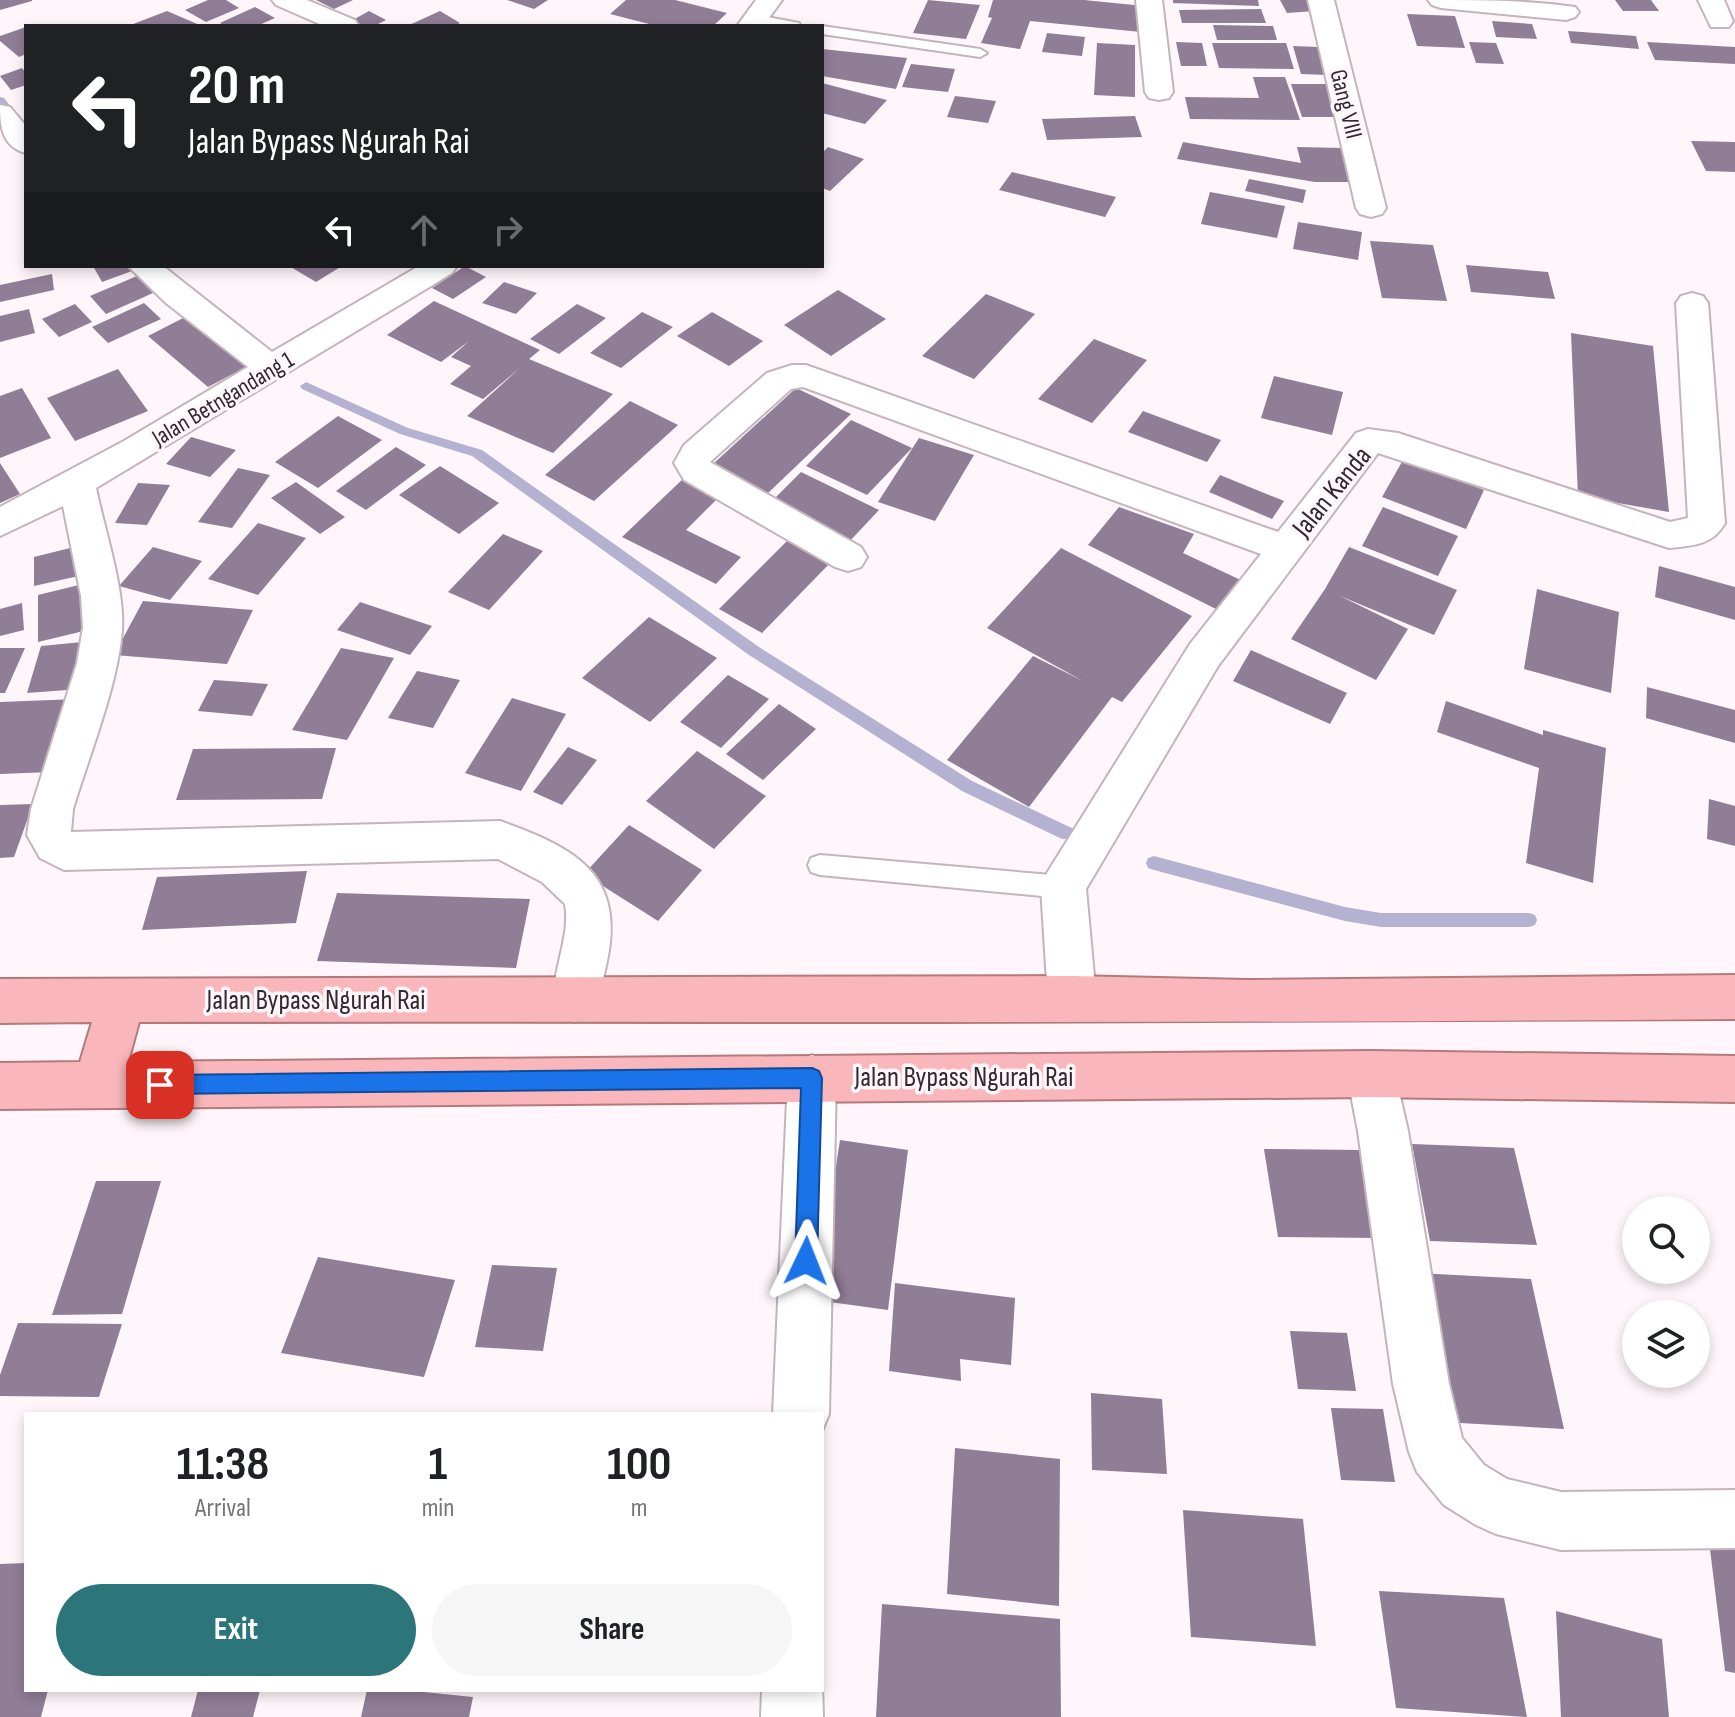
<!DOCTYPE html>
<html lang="en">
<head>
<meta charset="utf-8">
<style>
	body { margin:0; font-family:"Sofia Sans Condensed",sans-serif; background:#f6f6f6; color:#202124; height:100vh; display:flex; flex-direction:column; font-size:30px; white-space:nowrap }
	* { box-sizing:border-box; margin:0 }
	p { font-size:26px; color:#757577 }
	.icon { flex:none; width:44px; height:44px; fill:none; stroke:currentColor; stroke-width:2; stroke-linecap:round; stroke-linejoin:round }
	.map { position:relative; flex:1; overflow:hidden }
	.side { position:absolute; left:24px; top:1412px; width:800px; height:280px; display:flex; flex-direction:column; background:#fff; border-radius:0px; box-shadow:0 4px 12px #0003 }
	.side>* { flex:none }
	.banner { position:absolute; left:24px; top:24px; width:800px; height:244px; border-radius:0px; box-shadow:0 4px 12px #0003; background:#202124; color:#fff; overflow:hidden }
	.controls { position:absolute; left:1622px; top:1196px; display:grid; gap:16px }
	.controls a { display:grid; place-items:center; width:88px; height:88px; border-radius:50%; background:#fff; box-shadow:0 4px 12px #0003; font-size:40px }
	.pin { position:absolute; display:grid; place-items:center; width:68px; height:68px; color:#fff; margin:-34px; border-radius:16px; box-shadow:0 4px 12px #0006 }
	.me { position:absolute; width:88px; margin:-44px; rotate:2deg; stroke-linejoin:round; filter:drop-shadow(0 0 6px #0008) }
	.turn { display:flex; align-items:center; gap:28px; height:168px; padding:0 32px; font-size:36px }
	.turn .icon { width:104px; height:104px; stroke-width:2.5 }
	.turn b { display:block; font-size:56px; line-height:68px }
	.lanes { display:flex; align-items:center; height:76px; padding:0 32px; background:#0003; justify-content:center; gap:40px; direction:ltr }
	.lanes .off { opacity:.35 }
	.eta { display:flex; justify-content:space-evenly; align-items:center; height:136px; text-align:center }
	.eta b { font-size:48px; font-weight:700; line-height:56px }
	.cta { display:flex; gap:16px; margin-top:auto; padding:16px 32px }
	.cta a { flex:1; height:92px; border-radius:48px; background:#2b757b; color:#fff; font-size:32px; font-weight:700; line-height:92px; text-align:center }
	.cta a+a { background:#f6f6f6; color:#202124 }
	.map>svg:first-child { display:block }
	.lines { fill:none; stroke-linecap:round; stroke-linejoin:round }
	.stream { fill:#b4b2d0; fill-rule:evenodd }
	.building { fill:#907d96 }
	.service-casing { stroke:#c4b4bc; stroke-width:4 }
	.minor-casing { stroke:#c4b4bc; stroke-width:4 }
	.trunk-casing { stroke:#b37a7e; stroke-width:4 }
	.service { fill:#fff; fill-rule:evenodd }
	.minor { fill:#fff; fill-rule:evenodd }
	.trunk { fill:#fab7bb; fill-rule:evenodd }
	.route { fill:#1a73e8; stroke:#114b97; stroke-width:2 }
	.labels { text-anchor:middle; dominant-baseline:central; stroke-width:7; stroke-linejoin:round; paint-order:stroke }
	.far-street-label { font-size:24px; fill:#302a2d; stroke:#fef6fa }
	.street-label { font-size:28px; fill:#302a2d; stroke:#fef6fa }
</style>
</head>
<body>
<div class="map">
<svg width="1735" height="1717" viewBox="0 0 1735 1717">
	<rect width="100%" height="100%" fill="#fef6fa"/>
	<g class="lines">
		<path class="stream" d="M0 97 4 98 26 126V136L22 135 0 107Z
			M306 382 408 428 482 450 759 647 972 781 1074 829 1076 834 1074 839H1062L962 791 749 655 472 456 400 434 302 389 300 386Z
			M1154 856 1345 907 1381 913H1529L1535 915 1537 920 1535 925 1529 927H1381L1345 921 1154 870 1148 868 1146 863 1148 858Z"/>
	</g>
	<path class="building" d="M0 0H32V1L0 10Z
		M208 0H226L239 8 206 22 185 10Z
		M316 0H353L334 9Z
		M507 0H548L534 9Z
		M626 0H675L727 13 713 26H657L610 14Z
		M928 0 980 5 966 39 913 33Z
		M993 0H1084L1144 6 1141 32 1030 21 1020 49 981 43 992 18 988 17Z
		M1173 0H1258L1259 6 1173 3Z
		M1280 0H1309L1315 11 1287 13Z
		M1615 0H1651L1659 11H1623Z
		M255 7 275 18 257 26H225L220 23Z
		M1261 9 1266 23H1182L1179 10Z
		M167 11 202 26H128Z
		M369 11 386 20 374 26H361L351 21Z
		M440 11 460 23 454 26H407Z
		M1407 14 1455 16 1465 48 1417 46Z
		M1492 21 1532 24 1537 39 1496 37Z
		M1213 25 1273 26 1277 40H1217Z
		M26 27V54L19 57 0 41V36Z
		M1568 31 1636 36 1639 49 1571 43Z
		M1047 33 1085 37 1082 56 1042 52Z
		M1176 42 1202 43 1207 66H1181Z
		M1469 42 1496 43 1504 64 1476 63Z
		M1647 42 1735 47V64L1655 60Z
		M1097 43 1135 45V97L1094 95Z
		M1212 43H1286L1294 69 1219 68Z
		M1293 46 1318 47 1327 75 1301 74Z
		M822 49 907 58 896 89 822 76Z
		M911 64 955 69 948 92 902 87Z
		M22 68 26 73V85L11 90 0 76Z
		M1253 77H1285L1300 120 1190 119 1185 97 1259 98Z
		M822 83 887 100 865 124 822 113Z
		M1291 84H1326L1337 117H1302Z
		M955 96 996 101 988 123 947 117Z
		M1135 116 1142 137 1047 140 1042 119Z
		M1691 141 1735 142V172L1706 171Z
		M1183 142 1301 163 1297 147 1343 148 1352 182H1315L1177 159Z
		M828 147 864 159 830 191 822 188V153Z
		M1012 172 1116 197 1105 217 999 190Z
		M1249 179 1306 190 1303 203 1245 191Z
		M1210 192 1285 206 1277 238 1201 224Z
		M1298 222 1362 232 1358 260 1293 249Z
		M1370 241 1433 245 1447 301 1382 298Z
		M1466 265 1548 272 1555 299 1471 292Z
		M93 266H129L132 271 102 282Z
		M289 266H342L316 282Z
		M465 266 486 277 453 299 432 288Z
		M52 274 54 290 0 302V285Z
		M137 276 153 293 106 314 90 296Z
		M504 282 537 293 516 314 482 303Z
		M838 290 886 319 831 356 784 325Z
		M986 294 1035 314 974 379 922 356Z
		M434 301 540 350 529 359 613 394 553 453 467 416 521 367 483 399 450 384 471 366 451 357 469 341 441 362 387 335Z
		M144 303 161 319 108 343 92 327Z
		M75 304 92 322 59 337 42 319Z
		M577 304 606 318 559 354 530 339Z
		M29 309 35 333 0 342V316Z
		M642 312 673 327 621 368 590 353Z
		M712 312 763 341 729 366 677 336Z
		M191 314 252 364 208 387 148 336Z
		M1571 333 1653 346 1669 512 1578 496Z
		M1094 339 1147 360 1092 423 1038 399Z
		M118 369 148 411 75 441 47 398Z
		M1274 376 1343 392 1332 435 1261 418Z
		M22 388 51 438 0 458V396Z
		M796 388 851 414 768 493 712 465Z
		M630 401 678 425 594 501 545 475Z
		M1143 411 1221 440 1207 462 1128 432Z
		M338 416 382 440 318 488 275 462Z
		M851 420 912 448 867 495 806 466Z
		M191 437 236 450 210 477 166 464Z
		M919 438 974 455 935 521 878 502Z
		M396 447 426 465 366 510 336 491Z
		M1403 460 1484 490 1466 529 1382 497Z
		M0 463 20 494 0 503Z
		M440 466 499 503 459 534 399 495Z
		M238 468 270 475 232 528 198 522Z
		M801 472 879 510 848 543 769 504Z
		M1220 475 1284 501 1272 519 1209 492Z
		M685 477 721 495 686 530 741 557 716 584 622 537Z
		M296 482 345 517 320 534 271 498Z
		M138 483 170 485 147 525 115 523Z
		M1119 507 1194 534 1183 553 1245 582 1222 612 1088 545Z
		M1383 507 1458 536 1438 576 1362 546Z
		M258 523 306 538 258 595 208 579Z
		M503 534 543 551 489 610 448 592Z
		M790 538 832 561 762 633 719 609Z
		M82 545 83 575 34 586V557Z
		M153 547 202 561 170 600 119 586Z
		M1349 547 1457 590 1434 635 1340 596 1408 629 1376 680 1291 639 1325 589Z
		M1061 548 1192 616 1122 702 1112 697 1029 807 947 760 1033 656 1083 681 987 628Z
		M1659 566 1735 587V620L1655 597Z
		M91 582 92 629 38 642V595Z
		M1537 589 1619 612 1611 693 1524 669Z
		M143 601 253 610 227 664 114 655Z
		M360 602 432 626 410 655 337 630Z
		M22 603 24 630 0 636V609Z
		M649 617 717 658 650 722 582 678Z
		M93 641 80 689 27 693 41 646Z
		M0 648H25L5 693H0Z
		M341 648 394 658 347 740 292 730Z
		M1251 650 1347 693 1330 724 1233 681Z
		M417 671 460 680 433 728 388 718Z
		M728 675 769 699 721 748 680 722Z
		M214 680 268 684 252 716 198 711Z
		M1647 687 1735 710V743L1646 718Z
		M512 698 566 714 521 791 465 773Z
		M77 699 50 772 0 774V702Z
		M1446 701 1543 735V730L1606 748 1593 883 1526 863 1539 768 1437 732Z
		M779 704 816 729 763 780 726 754Z
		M568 747 597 760 562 805 533 792Z
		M336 748 322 799 176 800 193 749Z
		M697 751 766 796 714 849 646 801Z
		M1709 799 1735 806V846L1707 839Z
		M33 804 14 857 0 858V805Z
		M629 825 702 870 658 921 584 874Z
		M307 871 296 923 142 930 157 877Z
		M337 893 530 899 516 968 317 961Z
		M840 1140 908 1150 888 1310 815 1300Z
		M1412 1144 1514 1148 1537 1245 1430 1241Z
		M1264 1149 1361 1150 1379 1238 1278 1237Z
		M96 1181H161L122 1314 52 1315Z
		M318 1257 455 1280 424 1377 281 1353Z
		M492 1265 557 1268 543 1351 475 1347Z
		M1417 1273 1531 1279 1564 1429 1443 1422Z
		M895 1283 1015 1298 1011 1365 960 1359 961 1381 889 1371Z
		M18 1323 122 1324 99 1397 0 1396V1375Z
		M1290 1331 1347 1333 1356 1391 1298 1389Z
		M1091 1393 1162 1399 1167 1474 1092 1470Z
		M1331 1408 1383 1409 1395 1482 1341 1480Z
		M955 1448 1060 1459 1059 1606 947 1594Z
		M1183 1510 1303 1519 1316 1646 1191 1637Z
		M1708 1533 1735 1538V1673L1725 1671Z
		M26 1563V1690H48L41 1717H0V1564Z
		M1379 1591 1504 1598 1527 1717 1396 1708Z
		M882 1604 1060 1619 1061 1717H876Z
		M1556 1611 1662 1639 1669 1717H1561Z
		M198 1690H260L253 1717H191Z
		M367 1690H404L473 1697 469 1717H361Z"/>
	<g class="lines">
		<g class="service-casing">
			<path id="service" d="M757 15 799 23 801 26H772L752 22V16Z
				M821 26H822L980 49 987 53 980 57 822 34Z
				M820 855 1063 876 1072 880 1075 887 1072 894 1063 898 820 875 811 872 808 865 811 858Z"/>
		</g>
		<g class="minor-casing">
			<path id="minor" d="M272 0H307L355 20 359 26H324L276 5Z
				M756 0H782L763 26H737Z
				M1136 0H1162L1173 92 1169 98 1159 100 1149 98 1145 92Z
				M1308 0H1334L1386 208 1382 214 1371 217 1360 214 1356 208Z
				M1428 0C1476 0 1528 0 1575 7L1579 12 1575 17 1566 20 1441 8 1432 5Z
				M1698 0H1724L1733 21 1729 27H1711Z
				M0 105 10 107 26 126V153C2 147 0 126 0 105Z
				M128 266H163L272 352 419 266H457L452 273 431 286 96 488C104 528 125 590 122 629 119 682 89 756 73 809L71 832 500 821C573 847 626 873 607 961 603 980 599 998 592 1015L575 1022 558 1015C544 983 572 942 565 904L542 882 498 859 64 870 40 858 27 835 31 809 77 663 83 627 81 596 63 506 0 536V507L124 441 248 367 166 303Z
				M1692 293 1703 296 1708 303 1725 523C1713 545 1692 546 1669 548L1378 453 1218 666 1086 889 1096 998 1089 1013 1072 1020 1055 1013 1048 998 1041 887 1047 873 1190 644 1261 554 803 387 791 389 710 462 861 547 867 557 861 567 848 571 835 567 684 480 674 463 684 445 767 373 792 365H806L1278 532 1356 433 1368 429 1398 433 1670 522 1688 518 1676 303 1681 296Z
				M1371 1051 1388 1058 1395 1074 1408 1131 1449 1384 1462 1438 1484 1465 1507 1479 1561 1492 1735 1490V1548L1561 1550 1496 1534 1476 1525 1444 1505 1417 1472 1409 1452 1393 1384 1358 1131 1347 1074 1354 1058Z
				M812 1055 829 1062 836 1078 829 1414 822 1431V1414H773L788 1078 795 1062Z
				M822 1685 823 1717H761L762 1690H822Z"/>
		</g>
		<g class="trunk-casing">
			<path id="trunk" d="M1735 975V1019C1203 1024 671 1021 139 1022L128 1062 1371 1051 1735 1056V1102L1371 1097 0 1109V1063L80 1062 92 1022 0 1023V979L1072 976 1247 980Z"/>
		</g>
		<use href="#service" class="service"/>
		<use href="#minor" class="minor"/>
		<use href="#trunk" class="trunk"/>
	</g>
	<path class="route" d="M812 1068 819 1071 822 1078 817 1261 814 1269 806 1272 798 1269 795 1261 801 1088 160 1094 153 1091 150 1085 153 1078 160 1075Z"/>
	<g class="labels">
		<g class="far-street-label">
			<text transform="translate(1346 104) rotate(76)">Gang VIII</text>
			<text transform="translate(223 399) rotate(-31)">Jalan Betngandang 1</text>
		</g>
		<g class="street-label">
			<text transform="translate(1332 492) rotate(-51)">Jalan Kanda</text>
			<text x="316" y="1000">Jalan Bypass Ngurah Rai</text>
			<text x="964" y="1077">Jalan Bypass Ngurah Rai</text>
		</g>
	</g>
</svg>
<div class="controls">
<a><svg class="icon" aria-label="search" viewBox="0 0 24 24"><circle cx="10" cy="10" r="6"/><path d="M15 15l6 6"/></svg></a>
<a><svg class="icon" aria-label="layers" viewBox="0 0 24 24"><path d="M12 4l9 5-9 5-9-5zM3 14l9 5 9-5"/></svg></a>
</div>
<div class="pin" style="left:160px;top:1085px;background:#d93025"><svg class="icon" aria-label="arrive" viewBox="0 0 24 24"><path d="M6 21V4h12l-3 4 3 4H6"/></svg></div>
<svg class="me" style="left:806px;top:1261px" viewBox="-20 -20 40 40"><path d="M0-17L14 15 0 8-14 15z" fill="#1a73e8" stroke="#fff" stroke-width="4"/></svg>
<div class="banner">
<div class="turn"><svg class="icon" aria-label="left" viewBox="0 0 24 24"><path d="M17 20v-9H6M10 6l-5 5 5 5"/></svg><div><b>20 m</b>Jalan Bypass Ngurah Rai</div></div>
<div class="lanes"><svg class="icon" aria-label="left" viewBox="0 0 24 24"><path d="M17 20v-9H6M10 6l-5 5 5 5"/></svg><svg class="icon off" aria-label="ahead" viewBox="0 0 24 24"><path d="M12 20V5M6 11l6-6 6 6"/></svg><svg class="icon off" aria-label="right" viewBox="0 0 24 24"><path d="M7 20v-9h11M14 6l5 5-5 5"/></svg></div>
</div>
<section class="side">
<div class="eta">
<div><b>11:38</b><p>Arrival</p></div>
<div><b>1</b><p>min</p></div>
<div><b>100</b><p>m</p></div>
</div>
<div class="cta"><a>Exit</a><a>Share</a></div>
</section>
</div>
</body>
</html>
